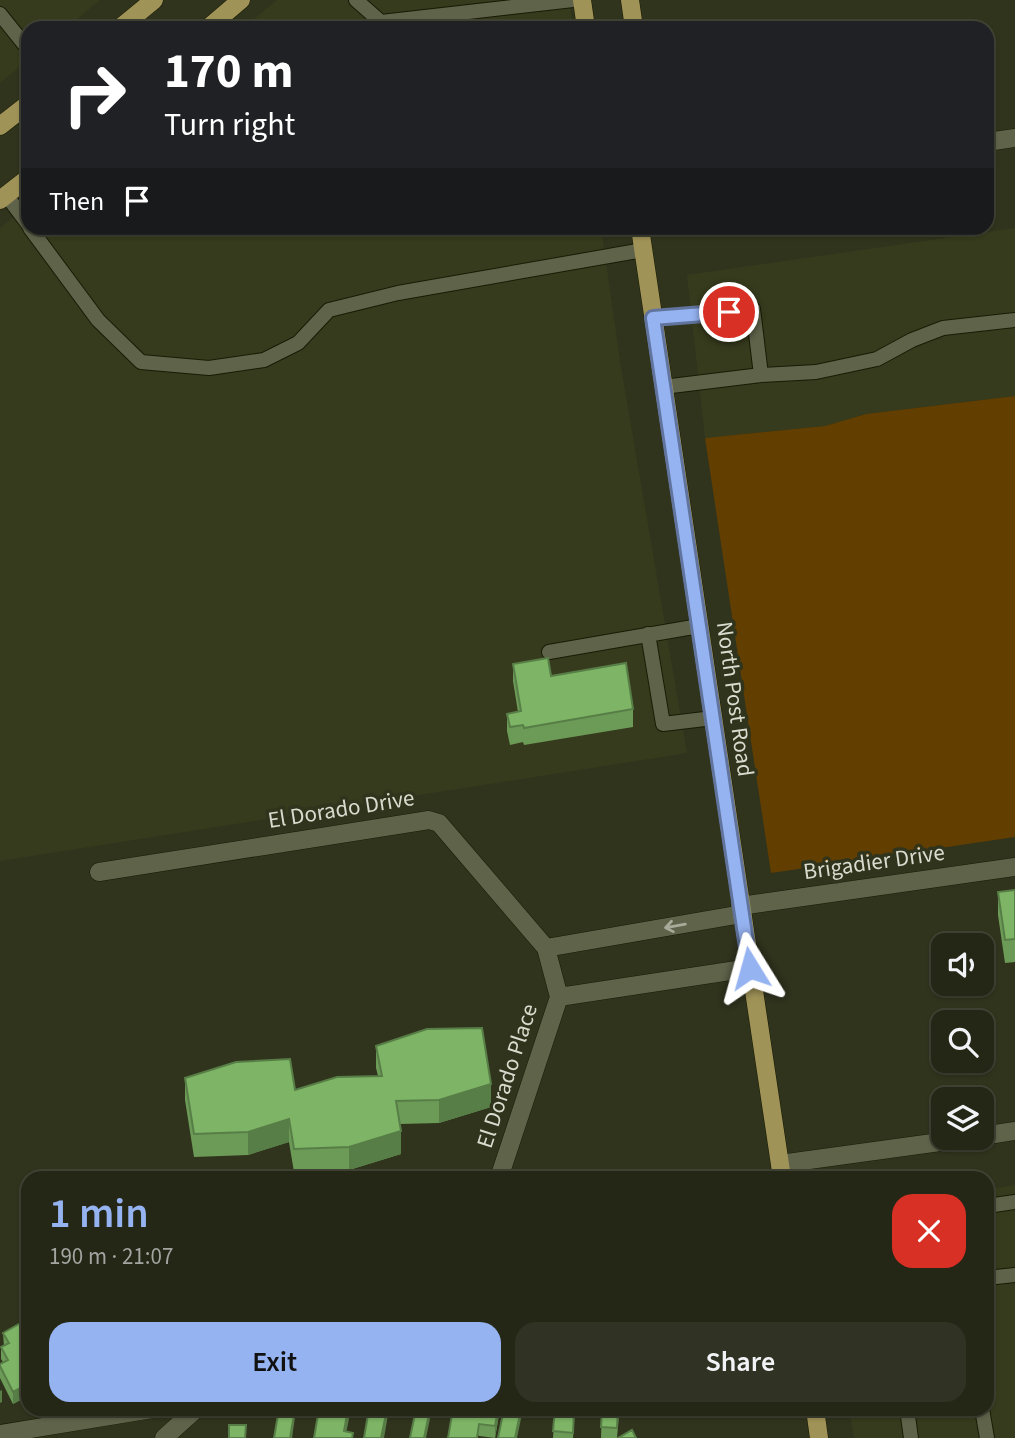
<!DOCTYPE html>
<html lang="en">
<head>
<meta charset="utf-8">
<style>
	body { margin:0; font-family:"Source Sans 3",sans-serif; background:#303323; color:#f1f3f6; height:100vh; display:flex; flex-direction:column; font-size:26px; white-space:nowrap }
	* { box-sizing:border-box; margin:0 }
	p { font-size:23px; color:#a3a5a1 }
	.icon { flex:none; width:38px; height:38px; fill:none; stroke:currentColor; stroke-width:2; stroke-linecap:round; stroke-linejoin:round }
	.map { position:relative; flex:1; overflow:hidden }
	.side { position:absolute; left:21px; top:1171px; width:973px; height:245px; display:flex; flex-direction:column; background:#242716; border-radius:21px; box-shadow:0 2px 5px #0004,0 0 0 2px #414435 }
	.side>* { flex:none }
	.banner { position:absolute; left:21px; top:21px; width:973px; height:214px; border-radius:21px; box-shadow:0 2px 5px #0004,0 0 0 2px #414435; background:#202124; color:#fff; overflow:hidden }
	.fabs { position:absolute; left:931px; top:933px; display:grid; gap:14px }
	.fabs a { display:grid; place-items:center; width:63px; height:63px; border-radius:14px; background:#242716; box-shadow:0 2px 5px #0004,0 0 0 2px #414435; font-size:35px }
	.pin { position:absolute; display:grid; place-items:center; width:60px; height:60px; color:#fff; margin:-30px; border:4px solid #fff; border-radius:50%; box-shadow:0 2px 7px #0007 }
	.me { position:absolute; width:77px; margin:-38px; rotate:352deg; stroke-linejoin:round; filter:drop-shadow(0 0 5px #0008) }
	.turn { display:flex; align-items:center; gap:24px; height:147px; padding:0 28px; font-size:32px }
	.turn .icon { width:91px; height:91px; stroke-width:2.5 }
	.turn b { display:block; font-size:49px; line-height:60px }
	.then { display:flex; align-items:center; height:66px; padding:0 28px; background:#0003; gap:14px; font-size:26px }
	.round { display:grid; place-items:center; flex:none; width:74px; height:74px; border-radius:21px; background:#303323 }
	.headline { display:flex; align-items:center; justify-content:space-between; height:119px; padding:0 28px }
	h1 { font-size:42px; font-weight:600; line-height:52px; color:#95b2f1 }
	.primary-button { display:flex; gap:14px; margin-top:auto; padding:14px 28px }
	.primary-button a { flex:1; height:80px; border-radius:21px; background:#95b2f1; color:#111; font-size:28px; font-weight:600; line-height:80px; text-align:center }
	.primary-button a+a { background:#303323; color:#f1f3f6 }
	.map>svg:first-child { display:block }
	.built { fill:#373b1d }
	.green { fill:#623e00 }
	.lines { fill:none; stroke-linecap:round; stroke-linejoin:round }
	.lane-casing { stroke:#191b05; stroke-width:16 }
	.street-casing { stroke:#191b05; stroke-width:19 }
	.primary-casing { stroke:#191b05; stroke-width:19 }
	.lane { stroke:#5f634a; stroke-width:14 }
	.street { stroke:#5f634a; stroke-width:18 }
	.primary { stroke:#a09357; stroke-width:18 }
	.wall { fill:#6c9b57 }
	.shaded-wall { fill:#587e47 }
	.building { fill:#7db465; stroke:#587e47; stroke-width:2 }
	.oneway { stroke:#a8ab99 }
	.route-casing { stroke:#61749d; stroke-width:18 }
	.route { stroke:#95b2f1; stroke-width:12 }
	.labels { text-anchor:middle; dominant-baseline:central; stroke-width:7; stroke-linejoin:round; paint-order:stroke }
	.street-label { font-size:23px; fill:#d8dbcd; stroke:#30341d }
</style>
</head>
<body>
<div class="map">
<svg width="1015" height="1438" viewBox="0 0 1015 1438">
	<rect width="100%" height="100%" fill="#30341d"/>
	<path class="built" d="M0 0H100L66 28H28V60L0 83Z
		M277 0H569L573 28H243Z
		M28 205V228H601L621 367 687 753 0 861V228Z
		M1015 228V396L866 414 825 426 705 438 687 275Z
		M1015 1185V1438H854L849 1409H987V1190Z"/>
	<path class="green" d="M1015 396V837L771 873 705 438 825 426 866 414Z"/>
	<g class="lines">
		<g class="lane-casing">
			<path id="lane" d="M356 0 381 22 573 0
				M0 14 28 49
				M6 195 28 224
				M30 228 98 320 141 362 209 368 264 360 298 343 329 310 398 293 643 250
				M653 318 753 309 761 375 663 387
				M761 375 816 372 877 359 912 340 943 328 1015 320
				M648 634 663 724 713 718
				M549 652 699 626
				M987 1206 1015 1202
				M987 1278 1015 1275
				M907 1409 911 1438
				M982 1409 987 1438"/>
		</g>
		<g class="street-casing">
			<path id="street" d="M987 142 1015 138
				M99 872 429 820 439 823 546 948 559 997 499 1178
				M740 906 1015 867
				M546 948 742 914
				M559 997 750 968
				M982 1136 1015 1131
				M780 1164 969 1138
				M0 1434 152 1409
				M164 1438 196 1409"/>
		</g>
		<g class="primary-casing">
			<path id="primary" d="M582 0 586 28
				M630 0 634 28
				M120 28 154 0
				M208 28 241 0
				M0 126 28 104
				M0 200 28 178
				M640 228 782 1178
				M815 1409 819 1438"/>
		</g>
		<use href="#lane" class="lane"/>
		<use href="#street" class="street"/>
		<use href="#primary" class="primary"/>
	</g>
	<path class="wall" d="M513 664 551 676 633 709V727L524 745 523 742 510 745 507 731V714L518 712 513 681Z
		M1015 890V962L1005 963 998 915V892Z
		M376 1046 491 1107 439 1123 400 1124 401 1154 349 1170 294 1172 289 1142 248 1155 194 1157 185 1100V1078L295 1090 378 1076 376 1068Z
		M28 1319V1396L13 1404 0 1378V1364L3 1362 1 1359V1347L4 1346 3 1333Z
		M453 1409H500L495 1438 479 1436Z
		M555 1409H575L573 1438H553Z
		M602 1409H629V1415L619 1414 617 1438H601Z"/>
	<path class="shaded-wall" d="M491 1084V1107L439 1123V1100Z
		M289 1119V1142L248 1155V1132Z
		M401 1131V1154L349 1170V1147Z
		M28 1384V1396L13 1404V1392Z
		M2 1390V1402L0 1403V1391Z
		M295 1409V1417L292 1438H290Z
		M349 1409V1419L345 1438 344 1431Z
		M387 1409H389L384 1438H381Z
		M430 1409H432L426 1438H424Z
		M498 1409H500L495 1438V1426Z
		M521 1409H523L517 1438H515Z"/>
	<path class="building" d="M548 658 551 676 626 663 633 709 524 728 523 725 510 727 507 714 521 711 513 664Z
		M1015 890V939L1005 940 998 892Z
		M482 1028 491 1084 439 1100 396 1101 401 1131 349 1147 294 1149 289 1119 248 1132 194 1134 185 1078 236 1062 290 1059 295 1090 337 1077 382 1076 376 1046 427 1029Z
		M28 1319V1384L13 1392 0 1366V1364L8 1360 1 1347 9 1343 3 1333Z
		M279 1409H295L290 1438H274Z
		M319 1409H348L344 1431 353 1433 352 1438H314Z
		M369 1409H387L381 1438H364Z
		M416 1409H430L424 1438H410Z
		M453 1409H498L495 1426 479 1424 477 1438H448Z
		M504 1409H521L515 1438H498Z
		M555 1409H574L573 1433 553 1431Z
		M602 1409H618L617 1428 601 1427Z
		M229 1425H246L245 1438H229Z
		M632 1430 636 1438H618Z"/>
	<defs><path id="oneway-shaft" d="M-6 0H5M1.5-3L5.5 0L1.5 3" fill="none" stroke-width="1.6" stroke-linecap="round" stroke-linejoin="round" transform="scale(1.75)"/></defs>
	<use class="oneway" href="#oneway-shaft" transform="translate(675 926) rotate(170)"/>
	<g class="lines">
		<g class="route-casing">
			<path id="route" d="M729 312 653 318 750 968"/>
		</g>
		<use href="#route" class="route"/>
	</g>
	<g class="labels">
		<g class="street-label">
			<text transform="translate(735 699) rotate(82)">North Post Road</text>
			<text transform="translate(341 809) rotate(-9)">El Dorado Drive</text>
			<text transform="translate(874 862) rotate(-8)">Brigadier Drive</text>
			<text transform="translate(507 1076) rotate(-72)">El Dorado Place</text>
		</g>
	</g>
</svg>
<div class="fabs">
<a><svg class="icon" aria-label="sound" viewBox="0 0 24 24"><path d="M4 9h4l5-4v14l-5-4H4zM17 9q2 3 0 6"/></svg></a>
<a><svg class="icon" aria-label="search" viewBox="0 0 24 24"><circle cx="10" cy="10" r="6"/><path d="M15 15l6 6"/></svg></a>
<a><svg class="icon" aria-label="layers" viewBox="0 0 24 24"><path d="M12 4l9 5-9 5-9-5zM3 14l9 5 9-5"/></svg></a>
</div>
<div class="pin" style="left:729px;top:312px;background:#d93025"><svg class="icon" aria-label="arrive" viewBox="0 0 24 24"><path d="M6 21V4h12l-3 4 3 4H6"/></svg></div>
<svg class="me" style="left:750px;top:968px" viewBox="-20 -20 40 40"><path d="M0-17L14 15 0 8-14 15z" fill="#95b2f1" stroke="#fff" stroke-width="4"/></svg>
<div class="banner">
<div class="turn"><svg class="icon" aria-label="right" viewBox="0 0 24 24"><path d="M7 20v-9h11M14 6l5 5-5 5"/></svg><div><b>170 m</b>Turn right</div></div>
<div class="then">Then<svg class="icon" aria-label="arrive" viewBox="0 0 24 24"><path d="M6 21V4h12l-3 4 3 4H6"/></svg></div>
</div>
<section class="side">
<div class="headline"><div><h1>1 min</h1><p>190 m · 21:07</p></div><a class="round" style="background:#d93025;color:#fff"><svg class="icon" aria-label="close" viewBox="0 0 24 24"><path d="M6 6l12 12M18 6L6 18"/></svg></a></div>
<div class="primary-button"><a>Exit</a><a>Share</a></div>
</section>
</div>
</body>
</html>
